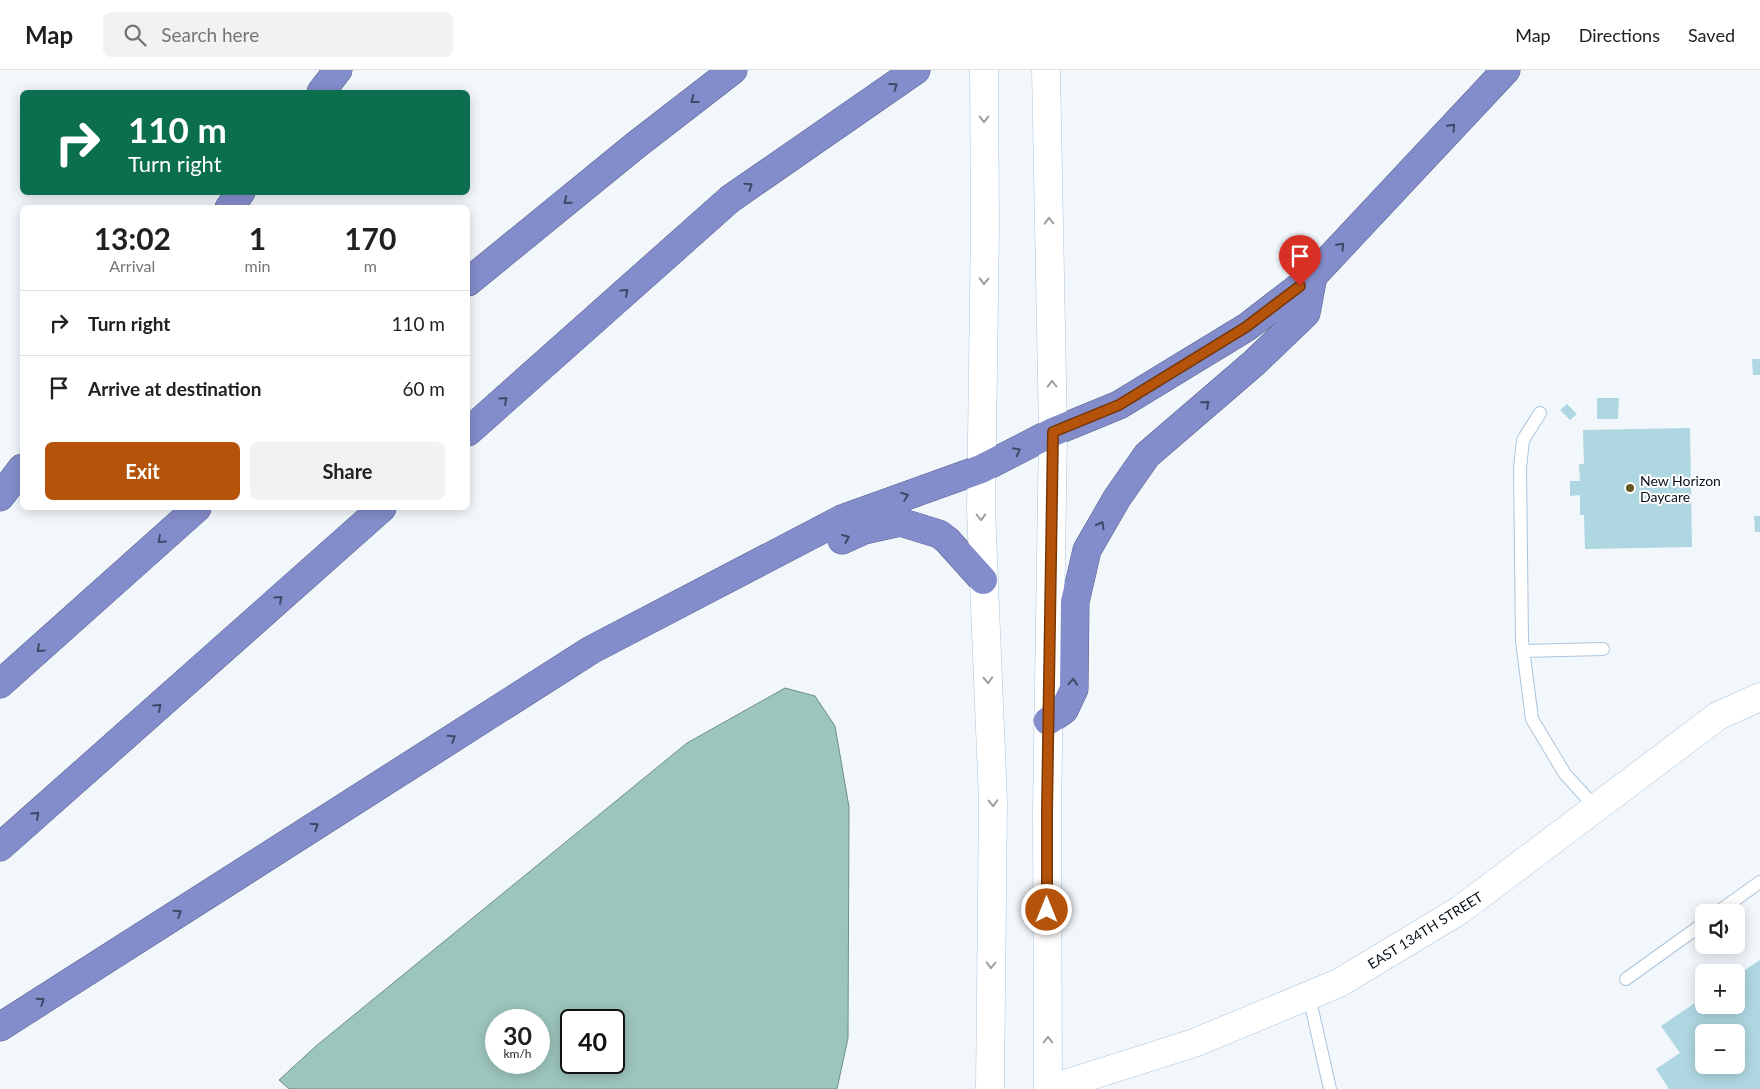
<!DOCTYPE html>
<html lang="en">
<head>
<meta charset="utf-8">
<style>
	body { margin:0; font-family:Lato,sans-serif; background:#f2f2f2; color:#202124; height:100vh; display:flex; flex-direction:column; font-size:19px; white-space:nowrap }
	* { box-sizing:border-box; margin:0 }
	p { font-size:16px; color:#757577 }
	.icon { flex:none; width:28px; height:28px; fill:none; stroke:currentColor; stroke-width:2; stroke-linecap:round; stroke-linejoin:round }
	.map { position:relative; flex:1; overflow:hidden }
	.details { position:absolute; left:20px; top:135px; width:450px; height:305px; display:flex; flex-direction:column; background:#fff; border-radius:8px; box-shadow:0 2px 12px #0003 }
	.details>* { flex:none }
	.top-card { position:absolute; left:20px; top:20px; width:450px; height:105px; border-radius:8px; box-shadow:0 2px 12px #0003; background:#0b6e4f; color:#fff; overflow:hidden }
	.buttons { position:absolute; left:1695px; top:834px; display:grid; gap:10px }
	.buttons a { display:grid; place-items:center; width:50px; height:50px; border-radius:8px; background:#fff; box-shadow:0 2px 12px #0003; font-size:25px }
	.speed { position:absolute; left:485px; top:939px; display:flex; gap:10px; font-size:25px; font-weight:700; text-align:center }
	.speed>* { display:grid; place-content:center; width:65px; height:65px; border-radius:50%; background:#fff; box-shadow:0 2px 12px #0003; line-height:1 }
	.speed small { font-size:12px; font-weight:400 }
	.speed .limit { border:2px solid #111; border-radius:8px; background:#fff; color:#111 }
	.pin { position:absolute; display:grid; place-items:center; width:42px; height:42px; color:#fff; margin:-51px -21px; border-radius:50% 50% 50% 0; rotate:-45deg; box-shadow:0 0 5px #0007 }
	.pin .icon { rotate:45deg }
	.me { position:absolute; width:55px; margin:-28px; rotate:0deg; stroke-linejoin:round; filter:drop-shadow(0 0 4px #0008) }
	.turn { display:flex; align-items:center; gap:18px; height:105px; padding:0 25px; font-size:22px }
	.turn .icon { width:65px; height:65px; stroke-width:2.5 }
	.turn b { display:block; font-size:35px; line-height:42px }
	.eta { display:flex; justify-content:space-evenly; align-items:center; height:85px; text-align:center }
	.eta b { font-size:30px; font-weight:700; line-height:35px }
	.action { display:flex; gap:10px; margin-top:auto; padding:10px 25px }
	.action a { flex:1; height:58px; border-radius:8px; background:#b45309; color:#fff; font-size:20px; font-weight:700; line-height:58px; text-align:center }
	.action a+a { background:#f2f2f2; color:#202124 }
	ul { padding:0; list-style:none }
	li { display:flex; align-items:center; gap:15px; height:65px; padding:0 25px; border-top:1px solid #e0e0e0 }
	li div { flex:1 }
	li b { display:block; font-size:19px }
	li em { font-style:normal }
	header { display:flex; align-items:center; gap:30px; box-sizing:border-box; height:70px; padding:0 25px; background:#fff; border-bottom:1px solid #e0e0e0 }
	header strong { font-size:24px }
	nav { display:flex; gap:28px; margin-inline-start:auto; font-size:18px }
	.search { width:350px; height:45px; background:#f2f2f2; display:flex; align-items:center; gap:12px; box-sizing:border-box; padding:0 18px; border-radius:8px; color:#757577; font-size:19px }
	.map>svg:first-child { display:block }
	.water { fill:#9cc5bd; stroke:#6f8f8b; fill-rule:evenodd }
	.building { fill:#afd7e1; fill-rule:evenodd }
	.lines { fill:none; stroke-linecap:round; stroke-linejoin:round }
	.service-casing { stroke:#acc5dc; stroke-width:14 }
	.tertiary-casing { stroke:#acc5dc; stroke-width:29 }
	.motorway-casing { stroke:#58618c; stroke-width:29 }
	.service { stroke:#fff; stroke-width:12 }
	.tertiary { stroke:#fff; stroke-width:28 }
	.motorway { stroke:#848dcb; stroke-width:28 }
	.oneway { stroke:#3f4868 }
	.oneway2 { stroke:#9c9fa2 }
	.route-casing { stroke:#753606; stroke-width:12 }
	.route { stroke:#b45309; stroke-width:9 }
	.poi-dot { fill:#685624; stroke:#fff; stroke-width:2 }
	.labels { text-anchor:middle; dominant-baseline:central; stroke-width:4; stroke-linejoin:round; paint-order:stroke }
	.poi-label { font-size:14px; fill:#071017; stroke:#fff; text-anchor:start }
	.street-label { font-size:14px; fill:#071017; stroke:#fff }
</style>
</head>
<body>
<header>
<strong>Map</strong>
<div class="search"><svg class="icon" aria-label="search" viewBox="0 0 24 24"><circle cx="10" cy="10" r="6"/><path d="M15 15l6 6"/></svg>Search here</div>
<nav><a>Map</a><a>Directions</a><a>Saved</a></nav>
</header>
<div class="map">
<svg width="1760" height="1019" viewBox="0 0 1760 1019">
	<rect width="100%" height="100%" fill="#f2f7fc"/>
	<path class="water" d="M785 618 815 626 835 656 849 737 848 968 837 1019H289L279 1010 316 976 687 673ZM496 950H539V992H496ZM571 950H614V992H571Z"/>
	<path class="building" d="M1752 289H1760V305H1753Z
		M1597 328H1619L1618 349H1597Z
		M1567 334 1577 344 1570 350 1560 340Z
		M1690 358 1692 477 1585 479 1584 445H1580V425L1570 426V411H1580L1579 394H1584L1583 360Z
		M1754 446H1760V462H1755Z
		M1760 890V1019H1669L1656 999 1680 983 1661 956 1704 927V935H1736V906ZM1704 962H1736V995H1704Z"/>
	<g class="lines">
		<g class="service-casing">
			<path id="service" d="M1540 343 1523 370 1520 398 1522 571 1532 649 1565 704 1596 738
				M1523 581 1603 579
				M1718 842 1760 812
				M1626 909 1704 853
				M1309 926 1330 1019"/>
		</g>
		<g class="tertiary-casing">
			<path id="tertiary" d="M984 0 985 155 981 440 993 731 990 1019
				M1046 0 1053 362 1047 740 1048 1019
				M1049 1019 1194 973 1339 913 1460 840 1718 646 1760 627"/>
		</g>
		<g class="motorway-casing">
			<path id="motorway" d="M321 22 338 0
				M229 138 241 122
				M468 212 636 75 733 0
				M468 362 730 129 916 0
				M0 427 22 398
				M842 470 864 460 900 452 939 464 947 470 983 510
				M0 614 197 438
				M1048 651 1064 640 1074 619 1075 532 1087 480 1117 428 1147 385 1254 293 1306 243 1313 206
				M0 777 382 438
				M0 957 591 580 842 449 981 399 1053 362 1119 335 1247 257 1313 206 1506 0"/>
		</g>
		<use href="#service" class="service"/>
		<use href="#tertiary" class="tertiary"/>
		<use href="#motorway" class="motorway"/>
	</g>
	<defs><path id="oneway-chevron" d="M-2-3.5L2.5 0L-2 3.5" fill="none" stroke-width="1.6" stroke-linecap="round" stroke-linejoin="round" transform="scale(1.25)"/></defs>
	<g class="oneway">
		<use href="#oneway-chevron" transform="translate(894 16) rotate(-36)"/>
		<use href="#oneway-chevron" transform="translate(694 30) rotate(142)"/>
		<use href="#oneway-chevron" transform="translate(1452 57) rotate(-47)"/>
		<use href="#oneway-chevron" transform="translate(749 116) rotate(-34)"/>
		<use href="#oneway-chevron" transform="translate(567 131) rotate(141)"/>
		<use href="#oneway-chevron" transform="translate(1341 176) rotate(-47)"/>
		<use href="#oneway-chevron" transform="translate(625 222) rotate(-42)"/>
		<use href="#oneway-chevron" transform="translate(504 330) rotate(-42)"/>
		<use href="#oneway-chevron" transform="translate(1206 334) rotate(-41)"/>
		<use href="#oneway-chevron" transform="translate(1017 381) rotate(-27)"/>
		<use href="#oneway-chevron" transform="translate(905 426) rotate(-20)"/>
		<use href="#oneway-chevron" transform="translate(1101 455) rotate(-60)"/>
		<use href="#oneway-chevron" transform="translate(846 468) rotate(-24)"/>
		<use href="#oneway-chevron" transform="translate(161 470) rotate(138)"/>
		<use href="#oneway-chevron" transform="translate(279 529) rotate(-42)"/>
		<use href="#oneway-chevron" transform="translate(40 579) rotate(138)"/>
		<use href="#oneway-chevron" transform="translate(1073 612) rotate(-86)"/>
		<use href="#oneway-chevron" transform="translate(158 637) rotate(-42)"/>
		<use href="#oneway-chevron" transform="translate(452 668) rotate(-33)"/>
		<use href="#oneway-chevron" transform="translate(36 745) rotate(-42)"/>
		<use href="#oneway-chevron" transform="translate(315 756) rotate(-33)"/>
		<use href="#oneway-chevron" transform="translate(178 843) rotate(-33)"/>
		<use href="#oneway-chevron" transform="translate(41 931) rotate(-33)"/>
	</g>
	<g class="oneway2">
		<use href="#oneway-chevron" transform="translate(984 49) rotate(90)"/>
		<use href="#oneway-chevron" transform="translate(1049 151) rotate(-91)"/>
		<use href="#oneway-chevron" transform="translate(984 211) rotate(91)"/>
		<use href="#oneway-chevron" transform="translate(1052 314) rotate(-91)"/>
		<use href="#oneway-chevron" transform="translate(981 447) rotate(88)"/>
		<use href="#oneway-chevron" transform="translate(988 610) rotate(87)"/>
		<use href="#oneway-chevron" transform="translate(993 733) rotate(89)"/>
		<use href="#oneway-chevron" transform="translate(991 895) rotate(91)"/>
		<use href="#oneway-chevron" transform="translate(1048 970) rotate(-90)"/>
	</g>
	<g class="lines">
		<g class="route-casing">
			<path id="route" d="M1047 840V740L1053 362 1119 335 1246 257 1300 216"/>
		</g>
		<use href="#route" class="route"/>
	</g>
	<circle class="poi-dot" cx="1630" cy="418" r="5"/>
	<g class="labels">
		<g class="poi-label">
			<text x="1640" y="410">New Horizon<tspan x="1640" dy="16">Daycare</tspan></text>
		</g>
		<g class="street-label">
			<text transform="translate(1425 860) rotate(-32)">EAST 134TH STREET</text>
		</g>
	</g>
</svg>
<div class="buttons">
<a><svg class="icon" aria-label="sound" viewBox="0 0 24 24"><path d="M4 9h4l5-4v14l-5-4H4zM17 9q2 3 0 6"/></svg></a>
<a>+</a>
<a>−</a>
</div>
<div class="speed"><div>30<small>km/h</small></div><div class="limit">40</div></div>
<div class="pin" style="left:1300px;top:216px;background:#d93025"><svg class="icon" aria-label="arrive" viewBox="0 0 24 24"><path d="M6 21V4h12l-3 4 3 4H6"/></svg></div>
<svg class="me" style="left:1047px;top:840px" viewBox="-20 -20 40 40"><circle r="17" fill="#b45309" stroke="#fff" stroke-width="3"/><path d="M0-11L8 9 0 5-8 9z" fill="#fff"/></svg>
<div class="top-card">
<div class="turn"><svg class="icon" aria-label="right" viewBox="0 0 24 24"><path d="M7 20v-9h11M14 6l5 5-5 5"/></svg><div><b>110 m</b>Turn right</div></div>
</div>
<section class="details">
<div class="eta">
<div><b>13:02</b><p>Arrival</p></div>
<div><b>1</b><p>min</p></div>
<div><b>170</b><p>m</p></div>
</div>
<ul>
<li><svg class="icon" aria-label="right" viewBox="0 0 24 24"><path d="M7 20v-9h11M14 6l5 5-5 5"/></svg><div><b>Turn right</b></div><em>110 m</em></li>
<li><svg class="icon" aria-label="arrive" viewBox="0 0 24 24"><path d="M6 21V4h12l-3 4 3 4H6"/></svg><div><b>Arrive at destination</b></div><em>60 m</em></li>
</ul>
<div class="action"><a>Exit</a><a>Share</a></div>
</section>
</div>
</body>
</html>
